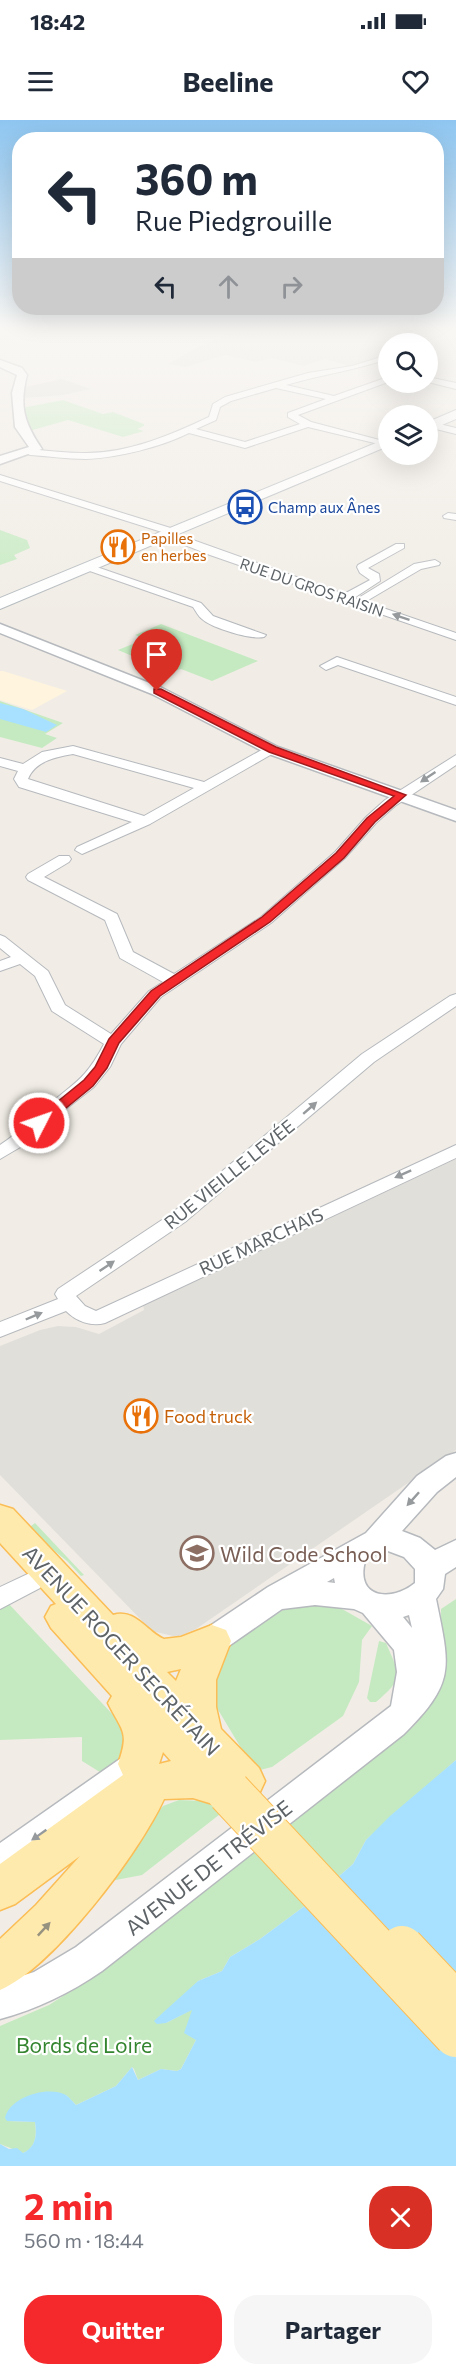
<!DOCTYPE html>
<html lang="fr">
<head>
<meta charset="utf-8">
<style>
	body { margin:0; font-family:Commissioner,sans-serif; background:#f6f6f7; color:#1f2937; height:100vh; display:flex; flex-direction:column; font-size:22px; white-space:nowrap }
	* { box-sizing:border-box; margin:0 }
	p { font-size:20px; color:#747a83 }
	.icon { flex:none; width:33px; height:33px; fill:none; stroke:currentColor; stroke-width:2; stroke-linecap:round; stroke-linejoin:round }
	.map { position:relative; height:2046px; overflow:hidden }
	.drawer { display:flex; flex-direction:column; background:#fff; flex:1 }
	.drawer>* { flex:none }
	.top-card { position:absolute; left:12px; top:12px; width:432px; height:183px; border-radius:24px; box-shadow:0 6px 24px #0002; background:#fff; color:#1f2937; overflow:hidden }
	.controls { position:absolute; left:378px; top:213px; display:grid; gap:12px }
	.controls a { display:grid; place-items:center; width:60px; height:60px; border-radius:50%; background:#fff; box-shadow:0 6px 24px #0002; font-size:30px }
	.pin { position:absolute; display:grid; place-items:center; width:51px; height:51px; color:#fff; margin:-62px -26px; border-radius:50% 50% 50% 0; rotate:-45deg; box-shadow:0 0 6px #0007 }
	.pin .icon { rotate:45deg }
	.me { position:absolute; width:66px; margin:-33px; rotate:49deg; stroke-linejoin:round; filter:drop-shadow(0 0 4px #0008) }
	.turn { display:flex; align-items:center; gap:21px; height:126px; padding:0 24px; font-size:27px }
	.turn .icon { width:78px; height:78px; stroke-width:2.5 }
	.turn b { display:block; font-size:42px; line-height:51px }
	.lanes { display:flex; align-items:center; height:57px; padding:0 24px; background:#0003; justify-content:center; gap:30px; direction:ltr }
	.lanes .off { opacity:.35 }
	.round { display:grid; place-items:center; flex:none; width:63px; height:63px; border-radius:24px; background:#f6f6f7 }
	.headline { display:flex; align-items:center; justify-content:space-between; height:102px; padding:0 24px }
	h1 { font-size:36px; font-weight:700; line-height:45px; color:#f5282b }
	.cta { display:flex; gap:12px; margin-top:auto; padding:12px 24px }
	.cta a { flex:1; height:69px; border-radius:24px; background:#f5282b; color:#fff; font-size:24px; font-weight:700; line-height:69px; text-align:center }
	.cta a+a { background:#f6f6f7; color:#1f2937 }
	.status { display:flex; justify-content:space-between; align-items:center; height:42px; padding:0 30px; background:#fff; direction:ltr }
	.status svg { height:16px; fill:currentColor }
	header { display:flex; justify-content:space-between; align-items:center; height:78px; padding:0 24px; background:#fff; font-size:27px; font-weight:700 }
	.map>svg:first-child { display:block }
	.commercial { fill:#fff4dd }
	.industrial { fill:#e1dfda }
	.green { fill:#c5eac1 }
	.water { fill:#a8e1ff }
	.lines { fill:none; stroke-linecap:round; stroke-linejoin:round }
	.minor-casing { stroke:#b6b9bd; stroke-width:2 }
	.tertiary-casing { stroke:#b6b9bd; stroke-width:3 }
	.secondary-casing { stroke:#b4babe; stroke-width:2 }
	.primary-casing { stroke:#fbbd55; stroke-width:3 }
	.minor { fill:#fff; fill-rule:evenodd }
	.tertiary { fill:#fff; fill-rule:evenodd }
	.secondary { fill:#fff; fill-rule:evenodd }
	.primary { fill:#ffeaad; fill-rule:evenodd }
	.primary-bridge-casing { stroke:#fbbd55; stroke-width:46; stroke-linecap:butt }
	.primary-bridge { stroke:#ffeaad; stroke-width:44 }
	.oneway { fill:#969a9c }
	.oneway2 { fill:#969280 }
	.route { fill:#f5282b; stroke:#9f1a1c; stroke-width:1.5 }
	.labels { text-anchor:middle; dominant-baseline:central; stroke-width:4.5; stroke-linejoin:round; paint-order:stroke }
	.far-transit-label { font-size:15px; fill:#164399; stroke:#fff; text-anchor:start }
	.far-food-label { font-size:15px; fill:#c56008; stroke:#fff; text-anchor:start }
	.far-street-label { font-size:15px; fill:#5d6367; stroke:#fff }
	.street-label { font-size:18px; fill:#5d6367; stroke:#fff }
	.food-label { font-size:18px; fill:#c56008; stroke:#fff; text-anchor:start }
	.near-education-label { font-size:21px; fill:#785e54; stroke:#fff; text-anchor:start }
	.near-street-label { font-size:21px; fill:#5d6367; stroke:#fff }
	.near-park-label { font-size:21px; fill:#33852f; stroke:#fff }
</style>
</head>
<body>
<div class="status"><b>18:42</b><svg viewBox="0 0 49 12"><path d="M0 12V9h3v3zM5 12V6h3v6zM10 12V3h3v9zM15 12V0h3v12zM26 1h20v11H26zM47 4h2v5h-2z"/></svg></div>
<header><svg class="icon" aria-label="menu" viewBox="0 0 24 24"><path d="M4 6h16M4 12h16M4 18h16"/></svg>Beeline<svg class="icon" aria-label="heart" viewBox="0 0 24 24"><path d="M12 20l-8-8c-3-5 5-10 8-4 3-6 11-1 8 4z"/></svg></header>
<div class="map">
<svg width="456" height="2046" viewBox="0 0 456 2046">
	<rect width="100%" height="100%" fill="#f1ede6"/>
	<path class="commercial" d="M0 551H3L67 571 32 590 0 580Z"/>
	<path class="industrial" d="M243 211H410L388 224 387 231 378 238 348 246 325 239 304 246 271 238 256 242 225 235 186 247 168 244 196 228 233 212Z
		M62 259 91 269 63 275 23 278 25 267Z
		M456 1039V1330L196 1509 177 1517 152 1511 0 1355V1226L40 1210 58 1206 76 1207 99 1214 144 1190 143 1185Z"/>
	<path class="green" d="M63 280 103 294 113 292 144 304V306L137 309 144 311 123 317 68 300 29 311 22 288Z
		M0 410 27 420 30 428 14 435 17 439 0 445Z
		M161 504 258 541 212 561 181 549 170 552 118 530 145 519 135 515Z
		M0 581 63 603 45 614 57 618 42 628 0 617Z
		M35 1403 84 1455 81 1456 67 1441 27 1409Z
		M456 1479V1640L366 1720 353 1744 306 1785 260 1819 230 1837 222 1851 198 1861 166 1903 193 1889 196 1920 181 1949 177 1951 161 1949 138 1960 134 1949 132 1947 116 1966 76 1985 66 1975 8 2001 35 2002C37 2015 36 2028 23 2033L0 2024V1906L49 1885 71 1871 413 1607C448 1569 441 1537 441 1489Z
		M8 1483 131 1614 130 1631 103 1654 82 1641V1617L0 1620V1489Z
		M301 1484 335 1485 372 1506 362 1520 359 1562 343 1596 272 1647 260 1650 241 1628 214 1583 212 1563 219 1544 232 1524 286 1488Z
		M379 1521 386 1523C400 1556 405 1557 376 1582H370L367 1578Z
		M179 1680 203 1681 224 1691 142 1755 100 1763 163 1686Z"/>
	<path class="water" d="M0 583 23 589 57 605 46 612 0 599Z
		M456 1640V2046H0V2024L9 2029 17 2028 23 2033C36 2027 37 2015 35 2002L7 2001 5 1998C9 1977 48 1965 66 1975 69 1977 73 1982 76 1985L116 1966 132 1947 138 1960 161 1949 177 1951 181 1949 196 1920 184 1913 192 1890 166 1903 157 1904 154 1901 157 1898 198 1861 222 1851 230 1837 260 1819 306 1785 353 1744 366 1720 390 1696Z"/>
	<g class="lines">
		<g class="minor-casing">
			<path id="minor" d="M413 211H422L406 224H396Z
				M388 235V239C355 250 320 255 286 265L334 276 388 257V262L298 295 311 302 387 322V326L308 307 245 328 189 313C161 327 117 338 86 339 67 339 48 336 30 335L25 332 30 329C48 331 67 333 86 333 129 333 171 315 209 297L213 284 225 277 308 253 352 246ZM276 268 326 279 288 293V297L300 304 245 322 196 309 216 300 220 287 231 281Z
				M428 257 456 263V269L428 262Z
				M431 302 456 308V314L428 307V304Z
				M0 355 177 410 176 414 344 474 370 460 360 453 357 447 358 445 396 424H404V428L368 448 379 454 380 461 354 478 456 513V520L210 435 165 417V413L0 361Z
				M448 393 456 394V400L444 398 443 396Z
				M435 440 440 443 439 445 421 449 370 479 366 480 360 477 414 444Z
				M88 444 201 483 213 496 266 515 264 517C251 520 212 508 202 499 198 496 196 491 193 487L84 449V445Z
				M337 537 456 577V585L338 545 326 550 320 546Z
				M73 626 204 662 267 627 272 626 279 630 150 704 82 734 75 730 77 727 132 702 19 667 14 659 18 651 0 646V638L23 644 42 632ZM73 634 194 668 144 696 28 659C35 641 56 637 73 634Z
				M456 635V645L395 686 376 703 345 738 271 803 161 877 121 924 110 947 94 967 57 996 34 1019 0 1039V1025C17 1014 29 1002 44 989 73 963 85 961 104 924L52 891 35 856 20 844 0 851V841L11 837 0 828V815L5 817 48 851 65 885 111 914 149 871 163 862 120 838 105 800 28 760 26 757 28 754 59 736H69L71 739 69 742 44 757 117 794 133 832 174 854 261 797 335 732 366 697 385 680Z
				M456 874V886L374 942 185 1102 76 1176 85 1186 96 1191 456 1025V1038L105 1203C91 1207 76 1201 66 1191L0 1217V1202L58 1179 55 1174 58 1169 171 1094 362 934 450 876Z
				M32 1452 40 1454 44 1461 40 1468 0 1489V1467Z"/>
		</g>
		<g class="tertiary-casing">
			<path id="tertiary" d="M0 240 22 248 27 255C19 286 24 303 42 329L0 344V336L29 327 15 307 12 273 17 255 0 247Z
				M0 504 162 568 278 627 456 690V701L266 633 152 574 0 513Z
				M456 1333V1357L437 1372 402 1411 420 1418 435 1430 456 1420V1447L445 1454 443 1469 436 1479C450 1548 456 1562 404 1614L102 1851C70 1873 37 1889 0 1899V1863L34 1852 76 1827 391 1586 397 1552 394 1530 363 1493 354 1489 315 1485 282 1489 223 1530 212 1534 201 1530 197 1521 201 1512 268 1467 366 1413 417 1356 446 1336ZM388 1431 404 1437 415 1449V1463C392 1482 355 1479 365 1441L378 1432ZM334 1458 335 1463 327 1462ZM409 1495 412 1508 403 1497Z
				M138 1630 149 1634 154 1644 149 1654 12 1753 0 1758V1723L127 1634Z"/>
		</g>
		<g class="secondary-casing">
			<path id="secondary" d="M456 290V299L428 311V302Z
				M388 318V326L0 489V478Z"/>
		</g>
		<g class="primary-casing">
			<path id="primary" d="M0 1385 13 1389 113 1495C135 1488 146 1511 164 1519L181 1517 212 1505 226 1510 231 1521 216 1560V1587L221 1609 259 1648 265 1661 259 1674 242 1679 241 1682 226 1688 193 1678 164 1679C140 1732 53 1848 0 1870V1819L36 1785 80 1736 15 1784 0 1790V1744L123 1655 118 1644C130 1610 122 1612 108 1583L112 1576 51 1508 45 1497 51 1486 56 1484 0 1423ZM181 1549 176 1561 167 1552ZM163 1632 171 1641 159 1644Z"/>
		</g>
		<use href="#minor" class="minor"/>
		<use href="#tertiary" class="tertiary"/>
		<use href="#secondary" class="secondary"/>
		<use href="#primary" class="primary"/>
		<g class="primary-bridge-casing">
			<path id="primary-bridge" d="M229 1672 456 1915
				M402 1828 456 1885"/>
		</g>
		<use href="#primary-bridge" class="primary-bridge"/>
	</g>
	<defs><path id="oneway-solid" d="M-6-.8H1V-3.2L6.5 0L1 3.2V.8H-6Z" transform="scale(1.5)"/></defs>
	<g class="oneway">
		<use href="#oneway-solid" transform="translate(401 497) rotate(-161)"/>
		<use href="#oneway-solid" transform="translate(428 657) rotate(146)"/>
		<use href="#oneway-solid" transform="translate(310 988) rotate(-41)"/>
		<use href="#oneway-solid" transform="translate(403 1054) rotate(156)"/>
		<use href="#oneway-solid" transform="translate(107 1146) rotate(-34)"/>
		<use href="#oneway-solid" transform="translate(34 1196) rotate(-23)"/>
		<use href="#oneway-solid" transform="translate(413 1379) rotate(132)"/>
		<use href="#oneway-solid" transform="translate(39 1715) rotate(145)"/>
	</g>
	<use class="oneway2" href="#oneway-solid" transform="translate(44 1809) rotate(-47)"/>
	<linearGradient id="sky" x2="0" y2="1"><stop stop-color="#8ec6f1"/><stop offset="0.42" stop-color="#f9f7f4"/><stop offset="1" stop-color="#f9f7f4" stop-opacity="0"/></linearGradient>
	<rect width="456" height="497" fill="url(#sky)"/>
	<path class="route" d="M154 569H161L276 627 406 675 375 702 344 738 270 802 160 876 119 923 107 948 93 966 44 1006H35L33 1003 35 1000 84 960 95 947 109 919 151 871 262 797 336 733 367 698 394 676 269 632 154 573Z"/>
	<defs>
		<g id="bus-ring" transform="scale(1.725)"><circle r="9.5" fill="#fff" stroke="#1a4fb4" stroke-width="1.5"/><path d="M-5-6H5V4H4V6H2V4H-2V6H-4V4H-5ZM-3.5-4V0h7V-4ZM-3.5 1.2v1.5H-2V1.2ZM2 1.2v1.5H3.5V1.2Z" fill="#1a4fb4"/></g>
		<g id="restaurant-ring" transform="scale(1.725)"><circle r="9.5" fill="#fff" stroke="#e8710a" stroke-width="1.5"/><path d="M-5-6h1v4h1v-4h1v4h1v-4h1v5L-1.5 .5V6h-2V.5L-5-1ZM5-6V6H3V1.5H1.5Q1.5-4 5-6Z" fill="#e8710a"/></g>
		<g id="university-ring" transform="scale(1.725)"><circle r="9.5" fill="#fff" stroke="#8d6e63" stroke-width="1.5"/><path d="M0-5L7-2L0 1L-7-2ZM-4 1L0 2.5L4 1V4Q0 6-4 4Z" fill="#8d6e63"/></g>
	</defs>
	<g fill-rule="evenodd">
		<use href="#bus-ring" x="245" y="387"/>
		<use href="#restaurant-ring" x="118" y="427"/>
		<use href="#restaurant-ring" x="141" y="1296"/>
		<use href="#university-ring" x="197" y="1433"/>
	</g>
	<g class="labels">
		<g class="far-transit-label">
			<text x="268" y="387">Champ aux Ânes</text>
		</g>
		<g class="far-food-label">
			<text x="141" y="418">Papilles<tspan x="141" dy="17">en herbes</tspan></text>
		</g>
		<g class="far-street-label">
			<text transform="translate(312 467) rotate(19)">RUE DU GROS RAISIN</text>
		</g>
		<g class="street-label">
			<text transform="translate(229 1054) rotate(-39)">RUE VIEILLE LEVÉE</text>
			<text transform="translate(261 1121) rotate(-25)">RUE MARCHAIS</text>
		</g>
		<g class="food-label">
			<text x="164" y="1296">Food truck</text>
		</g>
		<g class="near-education-label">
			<text x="220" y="1433">Wild Code School</text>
		</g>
		<g class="near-street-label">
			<text transform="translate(122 1530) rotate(47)">AVENUE ROGER SECRÉTAIN</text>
			<text transform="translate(208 1747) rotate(-38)">AVENUE DE TRÉVISE</text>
		</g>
		<g class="near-park-label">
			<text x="84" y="1924">Bords de Loire</text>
		</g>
	</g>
</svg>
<div class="controls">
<a><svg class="icon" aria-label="search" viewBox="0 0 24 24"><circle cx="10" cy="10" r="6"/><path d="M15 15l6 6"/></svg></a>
<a><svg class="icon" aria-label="layers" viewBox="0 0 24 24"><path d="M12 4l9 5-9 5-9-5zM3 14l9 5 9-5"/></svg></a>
</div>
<div class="pin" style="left:157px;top:571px;background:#d93025"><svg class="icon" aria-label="arrive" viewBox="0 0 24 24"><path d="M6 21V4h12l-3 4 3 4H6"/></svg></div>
<svg class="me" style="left:39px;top:1003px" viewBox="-20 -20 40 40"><circle r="17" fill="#f5282b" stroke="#fff" stroke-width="3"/><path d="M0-11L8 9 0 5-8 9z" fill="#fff"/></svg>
<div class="top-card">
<div class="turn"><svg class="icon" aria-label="left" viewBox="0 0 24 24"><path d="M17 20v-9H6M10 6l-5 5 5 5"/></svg><div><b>360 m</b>Rue Piedgrouille</div></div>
<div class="lanes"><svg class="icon" aria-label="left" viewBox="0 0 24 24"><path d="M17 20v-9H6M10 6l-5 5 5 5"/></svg><svg class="icon off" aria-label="ahead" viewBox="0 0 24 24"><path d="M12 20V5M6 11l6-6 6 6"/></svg><svg class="icon off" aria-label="right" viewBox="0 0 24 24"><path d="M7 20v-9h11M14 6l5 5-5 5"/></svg></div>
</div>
</div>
<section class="drawer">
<div class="headline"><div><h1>2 min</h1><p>560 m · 18:44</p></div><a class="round" style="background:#d93025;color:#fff"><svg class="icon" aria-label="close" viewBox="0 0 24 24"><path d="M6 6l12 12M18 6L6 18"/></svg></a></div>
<div class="cta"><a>Quitter</a><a>Partager</a></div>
</section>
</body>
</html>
